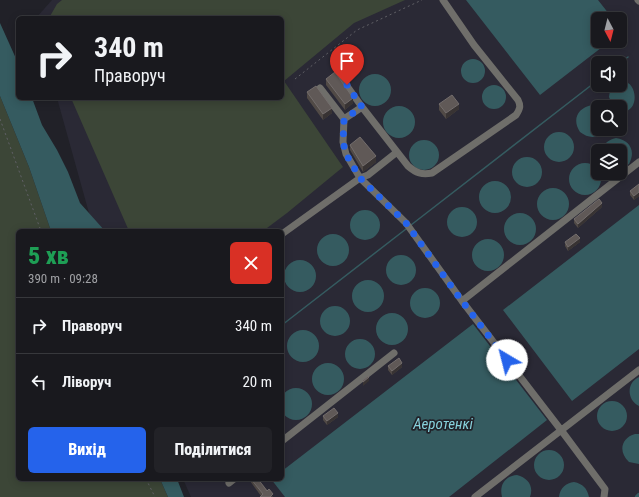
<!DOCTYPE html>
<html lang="uk">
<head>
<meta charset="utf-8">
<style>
	body { margin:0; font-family:"Roboto Condensed",sans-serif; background:#222227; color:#f1f3f6; height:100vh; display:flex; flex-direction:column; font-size:15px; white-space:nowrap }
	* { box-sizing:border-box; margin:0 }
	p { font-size:13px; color:#9fa0a4 }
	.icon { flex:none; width:22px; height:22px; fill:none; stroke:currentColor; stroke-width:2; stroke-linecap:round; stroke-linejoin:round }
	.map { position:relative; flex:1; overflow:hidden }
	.side { position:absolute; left:16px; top:229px; width:268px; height:252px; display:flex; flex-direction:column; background:#19191e; border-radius:6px; box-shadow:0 2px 10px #0003,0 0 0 1px #37383c }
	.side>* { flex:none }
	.top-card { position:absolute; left:16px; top:16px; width:268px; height:84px; border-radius:6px; box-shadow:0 2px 10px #0003,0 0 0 1px #37383c; background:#19191e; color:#f1f3f6; overflow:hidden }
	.needle { width:26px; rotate:173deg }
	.tools { position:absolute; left:591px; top:12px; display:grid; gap:8px }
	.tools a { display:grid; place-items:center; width:36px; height:36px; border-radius:6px; background:#19191e; box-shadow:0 2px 10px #0003,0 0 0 1px #37383c; font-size:20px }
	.pin { position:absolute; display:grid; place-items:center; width:34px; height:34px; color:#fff; margin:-41px -17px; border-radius:50% 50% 50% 0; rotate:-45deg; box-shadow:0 0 4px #0007 }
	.pin .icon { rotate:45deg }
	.me { position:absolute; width:44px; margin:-22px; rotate:323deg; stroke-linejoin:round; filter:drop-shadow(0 0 3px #0008) }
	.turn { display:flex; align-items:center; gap:14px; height:84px; padding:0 12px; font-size:18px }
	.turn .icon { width:52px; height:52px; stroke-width:2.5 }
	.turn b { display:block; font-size:28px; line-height:34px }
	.round { display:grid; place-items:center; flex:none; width:42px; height:42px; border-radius:6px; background:#222227 }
	.head { display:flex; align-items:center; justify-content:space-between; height:68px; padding:0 12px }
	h1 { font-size:24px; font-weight:800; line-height:30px; color:#1e9e55 }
	.cta { display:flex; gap:8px; margin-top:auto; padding:8px 12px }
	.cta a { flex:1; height:46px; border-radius:6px; background:#2563eb; color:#fff; font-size:16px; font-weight:800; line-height:46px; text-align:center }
	.cta a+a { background:#222227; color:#f1f3f6 }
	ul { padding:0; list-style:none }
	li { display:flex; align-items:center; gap:12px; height:56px; padding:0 12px; border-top:1px solid #37383c }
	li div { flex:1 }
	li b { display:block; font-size:15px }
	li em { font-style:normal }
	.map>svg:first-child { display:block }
	.built { fill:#2a2935; fill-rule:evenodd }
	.green { fill:#3c4637 }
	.water { fill:#355b60 }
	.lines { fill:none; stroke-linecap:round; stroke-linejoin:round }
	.stream { stroke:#355b60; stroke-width:1.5 }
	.canal { stroke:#355b60; stroke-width:6 }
	.path { stroke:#606066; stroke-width:1; stroke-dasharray:2 3; stroke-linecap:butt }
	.minor { stroke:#6f6e6a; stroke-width:7 }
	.wall { fill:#514a46 }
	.shaded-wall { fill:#383333 }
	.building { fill:#605957; stroke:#736d6c }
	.route { stroke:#2563eb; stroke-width:7; stroke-dasharray:0 12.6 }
	.labels { text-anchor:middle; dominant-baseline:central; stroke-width:3.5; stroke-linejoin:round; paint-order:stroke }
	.water-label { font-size:15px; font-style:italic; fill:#87d0db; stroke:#212128 }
</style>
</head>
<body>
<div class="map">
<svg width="639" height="497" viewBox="0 0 639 497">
	<rect width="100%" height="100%" fill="#212128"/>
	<path class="built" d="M52 0H639V497H191L183 479H282V231H94L57 98H282V18H36ZM598 19H620V41H598ZM598 63H620V85H598ZM598 107H620V129H598ZM598 151H620V173H598Z"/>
	<path class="green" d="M62 0H405L354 23 284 81 343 167 287 213 263 231H129L71 98H282V18H49L57 4Z
		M0 96 29 167 51 231H18V479H160L168 497H0Z"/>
	<path class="water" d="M466 0H598L613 19H598V41H610L540 95Z
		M0 23 18 63V98H32L42 125 57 150 68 172 80 203 105 231H51L29 167 0 96Z
		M461 71a12 12 0 1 1 24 0a12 12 0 1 1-24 0Z
		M359 90a16 16 0 1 1 32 0a16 16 0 1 1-32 0Z
		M623 81C639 83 639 115 620 111V107H613L609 97C610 89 612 85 620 85V82Z
		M482 97a12 12 0 1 1 24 0a12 12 0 1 1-24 0Z
		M592 105 599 107 598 129H605C599 139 589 139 580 132 572 120 577 108 592 105Z
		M383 122a16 16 0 1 1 32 0a16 16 0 1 1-32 0Z
		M544 147a15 15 0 1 1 30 0a15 15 0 1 1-30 0Z
		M616 138C630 140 636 151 629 164L620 169V151H602C604 143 608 140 616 138Z
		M409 155a15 15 0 1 1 30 0a15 15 0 1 1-30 0Z
		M512 172a15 15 0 1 1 30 0a15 15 0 1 1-30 0Z
		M569 179a16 16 0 1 1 32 0a16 16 0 1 1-32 0Z
		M479 197a16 16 0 1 1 32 0a16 16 0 1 1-32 0Z
		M537 204a16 16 0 1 1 32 0a16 16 0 1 1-32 0Z
		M639 205V349L572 401 503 310Z
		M447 222a15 15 0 1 1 30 0a15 15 0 1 1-30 0Z
		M350 225a15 15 0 1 1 30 0a15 15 0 1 1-30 0Z
		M504 229a16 16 0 1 1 32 0a16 16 0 1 1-32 0Z
		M317 250a16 16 0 1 1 32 0a16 16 0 1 1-32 0Z
		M472 255a16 16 0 1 1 32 0a16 16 0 1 1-32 0Z
		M386 270a15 15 0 1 1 30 0a15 15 0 1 1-30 0Z
		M284 276a16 16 0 1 1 32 0a16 16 0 1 1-32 0Z
		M352 296a16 16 0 1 1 32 0a16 16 0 1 1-32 0Z
		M410 303a15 15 0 1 1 30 0a15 15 0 1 1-30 0Z
		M320 321a15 15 0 1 1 30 0a15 15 0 1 1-30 0Z
		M376 329a16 16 0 1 1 32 0a16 16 0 1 1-32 0Z
		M473 324 547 420 449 497H285L271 479H282V471Z
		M287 346a16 16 0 1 1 32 0a16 16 0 1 1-32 0Z
		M345 354a15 15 0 1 1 30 0a15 15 0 1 1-30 0Z
		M312 379a16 16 0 1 1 32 0a16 16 0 1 1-32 0Z
		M639 377V406C627 400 626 383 639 377Z
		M280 404a16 16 0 1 1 32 0a16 16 0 1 1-32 0Z
		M597 416a15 15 0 1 1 30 0a15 15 0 1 1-30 0Z
		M635 434H639V464L629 462C618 452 621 438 635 434Z
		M534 465a15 15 0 1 1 30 0a15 15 0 1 1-30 0Z
		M517 475C528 478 534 486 530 497H502C499 485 505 476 517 475Z
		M160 479H177L184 497H168Z
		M574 482C583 484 587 488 589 497H559C560 488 566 483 574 482Z"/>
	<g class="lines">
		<path class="stream" d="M620 63 628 57
			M411 225 598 80
			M282 325 406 229"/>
		<path class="canal" d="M638 497 639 496"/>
		<path class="path" d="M295 79 357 30 422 0
			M0 119 41 231
			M146 479 155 497"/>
		<path class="minor" d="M638 0 639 1
			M339 75 362 107 408 166C416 173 422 175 432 173L516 115C520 109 521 106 518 100L474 45 443 0
			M320 88 344 119 343 142 346 154 360 178 406 223 462 301 561 430 605 489 604 497
			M344 119 362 107
			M282 234 360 178 368 175 397 152
			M462 301 639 162
			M282 441 394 353
			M229 483 234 479
			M475 497 639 370"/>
	</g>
	<path class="wall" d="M326 79 353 103 345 110 326 85Z
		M307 92 332 113 323 120 307 98Z
		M439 104 459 109 446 119 439 110Z
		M350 145 376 162 363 172 350 150Z
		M639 184V196L634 200 630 195V191Z
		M602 207 578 228 574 223V219Z
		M565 242H580L568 251 565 246Z
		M388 366 402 367 392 375 388 370Z
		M323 416 338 417 327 425 323 420Z
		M250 479H258L273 497 261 496 250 481Z"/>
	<path class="shaded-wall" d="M353 98V103L345 110V104Z
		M459 104V109L446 119V113Z
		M332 108V113L323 120V114Z
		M376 156V162L363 172V166Z
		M639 192V196L634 200V196Z
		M602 203V207L578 228V224Z
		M580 238V242L568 251V247Z
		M402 363V367L392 375V371Z
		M369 377V381L363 386V382Z
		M338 413V417L327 425V421Z"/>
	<path class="building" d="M335 72 353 98 345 104 326 79Z
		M316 86 332 108 323 114 307 92Z
		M452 95 459 104 446 113 439 104Z
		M360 137 376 156 363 166 350 145Z
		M639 184V192L634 196 630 191Z
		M599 199 602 203 578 224 574 219Z
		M576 234 580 238 568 247 565 242Z
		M399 358 402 363 392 371 388 366Z
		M368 376 369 377 363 382 362 381Z
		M334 408 338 413 327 421 323 416Z
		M251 479H258L267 491 269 489 273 494 270 497H260L263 494Z"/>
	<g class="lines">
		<path class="route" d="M347 85 362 107 344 119 343 142 346 154 360 178 406 223 462 301 507 360"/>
	</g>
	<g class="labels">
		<g class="water-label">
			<text x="443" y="424">Аеротенкі</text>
		</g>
	</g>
</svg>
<div class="tools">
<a><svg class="needle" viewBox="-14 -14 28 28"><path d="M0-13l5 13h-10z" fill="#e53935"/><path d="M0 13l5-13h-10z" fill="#9fa0a4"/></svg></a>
<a><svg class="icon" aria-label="sound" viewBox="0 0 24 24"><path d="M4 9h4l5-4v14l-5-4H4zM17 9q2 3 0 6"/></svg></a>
<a><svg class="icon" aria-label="search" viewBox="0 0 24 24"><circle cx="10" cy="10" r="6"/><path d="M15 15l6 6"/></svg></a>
<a><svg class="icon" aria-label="layers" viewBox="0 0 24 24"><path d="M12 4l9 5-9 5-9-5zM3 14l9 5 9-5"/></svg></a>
</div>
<div class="pin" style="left:347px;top:85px;background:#d93025"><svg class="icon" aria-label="arrive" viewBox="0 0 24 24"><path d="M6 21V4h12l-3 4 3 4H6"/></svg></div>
<svg class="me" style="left:507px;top:360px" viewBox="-20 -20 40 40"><circle r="19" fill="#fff"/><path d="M0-13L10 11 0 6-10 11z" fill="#2563eb"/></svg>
<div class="top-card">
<div class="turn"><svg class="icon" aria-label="right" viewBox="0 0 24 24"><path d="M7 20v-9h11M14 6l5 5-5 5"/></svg><div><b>340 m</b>Праворуч</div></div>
</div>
<section class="side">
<div class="head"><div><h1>5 хв</h1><p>390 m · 09:28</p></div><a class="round" style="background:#d93025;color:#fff"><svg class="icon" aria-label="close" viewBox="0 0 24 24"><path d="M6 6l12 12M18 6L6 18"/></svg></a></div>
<ul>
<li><svg class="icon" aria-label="right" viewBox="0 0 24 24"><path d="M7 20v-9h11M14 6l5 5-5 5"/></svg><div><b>Праворуч</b></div><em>340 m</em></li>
<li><svg class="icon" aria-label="left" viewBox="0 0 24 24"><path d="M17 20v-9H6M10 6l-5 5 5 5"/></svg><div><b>Ліворуч</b></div><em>20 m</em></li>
</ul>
<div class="cta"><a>Вихід</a><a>Поділитися</a></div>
</section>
</div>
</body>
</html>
